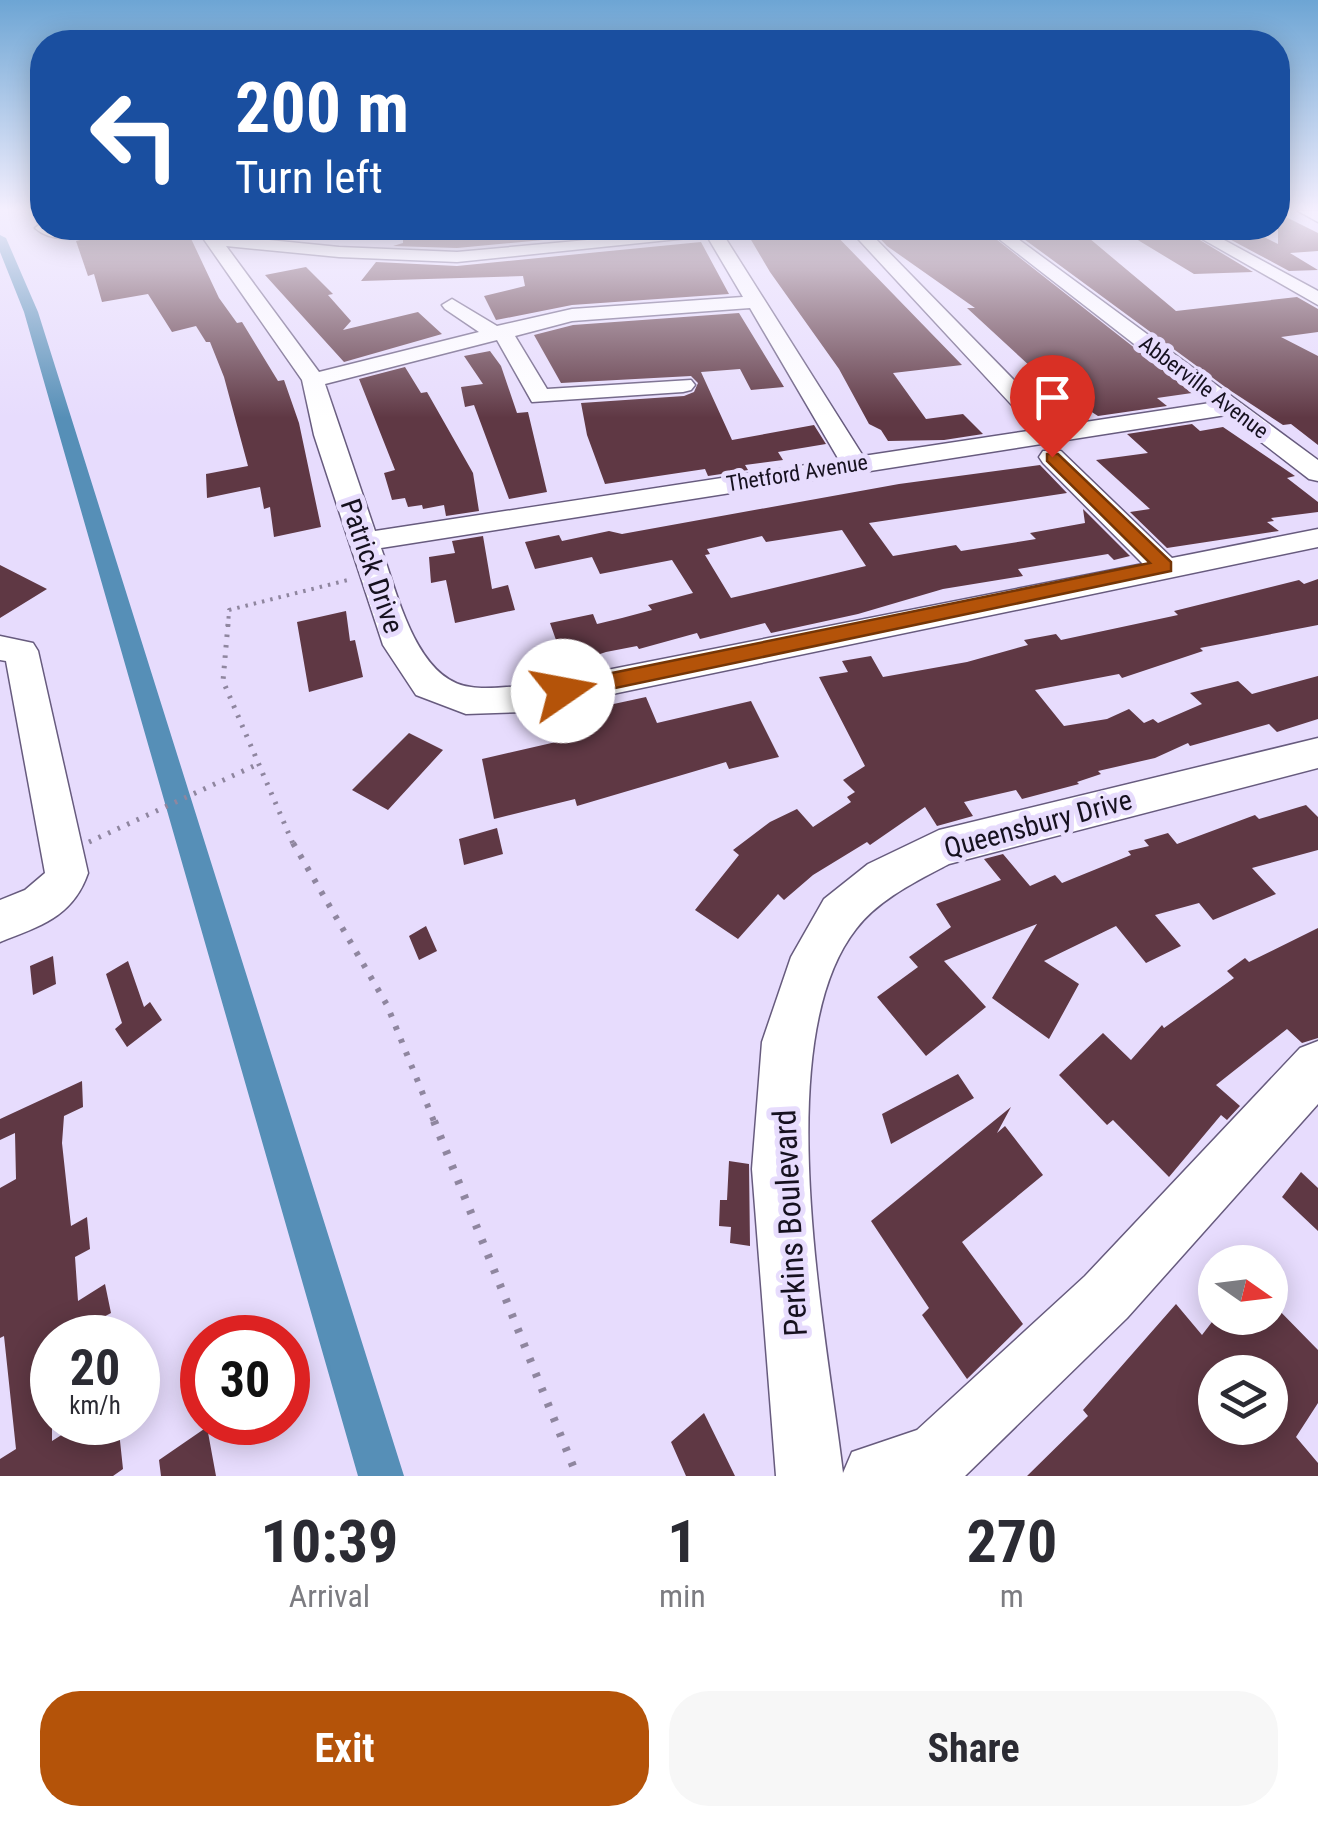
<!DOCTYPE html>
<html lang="en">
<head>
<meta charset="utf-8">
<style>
	body { margin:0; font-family:"Roboto Condensed",sans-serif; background:#f7f7f7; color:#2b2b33; height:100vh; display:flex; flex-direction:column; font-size:38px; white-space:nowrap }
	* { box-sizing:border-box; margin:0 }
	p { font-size:32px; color:#7c7c81 }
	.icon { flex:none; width:55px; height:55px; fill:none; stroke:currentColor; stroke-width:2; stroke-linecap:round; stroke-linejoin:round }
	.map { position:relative; height:1476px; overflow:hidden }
	.details { display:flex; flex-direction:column; background:#fff; flex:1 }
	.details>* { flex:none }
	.banner { position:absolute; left:30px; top:30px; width:1260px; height:210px; border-radius:40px; box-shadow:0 5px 25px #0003; background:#1a4fa0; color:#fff; overflow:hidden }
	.needle { width:65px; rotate:104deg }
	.buttons { position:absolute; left:1198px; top:1245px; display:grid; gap:20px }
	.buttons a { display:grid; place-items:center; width:90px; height:90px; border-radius:50%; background:#fff; box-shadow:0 5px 25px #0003; font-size:50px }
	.speed { position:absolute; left:30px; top:1315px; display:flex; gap:20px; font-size:50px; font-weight:700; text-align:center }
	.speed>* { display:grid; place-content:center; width:130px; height:130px; border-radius:50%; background:#fff; box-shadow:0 5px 25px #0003; line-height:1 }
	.speed small { font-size:25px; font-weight:400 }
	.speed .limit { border:15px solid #d22; background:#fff; color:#111 }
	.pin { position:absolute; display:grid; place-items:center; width:85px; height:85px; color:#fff; margin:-102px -42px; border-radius:50% 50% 50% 0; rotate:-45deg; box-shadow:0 0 10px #0007 }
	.pin .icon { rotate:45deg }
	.me { position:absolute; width:110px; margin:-55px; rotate:78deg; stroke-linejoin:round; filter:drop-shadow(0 0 8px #0008) }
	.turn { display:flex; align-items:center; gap:35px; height:210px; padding:0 40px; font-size:45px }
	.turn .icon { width:130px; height:130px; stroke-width:2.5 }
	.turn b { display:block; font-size:70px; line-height:85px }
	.eta { display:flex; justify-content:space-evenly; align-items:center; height:170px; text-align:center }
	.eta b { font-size:60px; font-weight:700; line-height:70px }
	.primary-button { display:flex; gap:20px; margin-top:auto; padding:20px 40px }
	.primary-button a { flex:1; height:115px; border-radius:40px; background:#b45309; color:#fff; font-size:40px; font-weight:700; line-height:115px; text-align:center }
	.primary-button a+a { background:#f7f7f7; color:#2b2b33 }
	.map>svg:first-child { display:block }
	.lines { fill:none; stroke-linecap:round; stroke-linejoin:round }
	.canal { fill:#568fb7; fill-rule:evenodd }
	.building { fill:#5f3844; fill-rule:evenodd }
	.minor-casing { stroke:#675b7e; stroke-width:3 }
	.path-far3 { stroke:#8f869f; stroke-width:4; stroke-dasharray:2.5 6; stroke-linecap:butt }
	.path-far2 { stroke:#8f869f; stroke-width:5; stroke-dasharray:2.5 8; stroke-linecap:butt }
	.path-far1 { stroke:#8f869f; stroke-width:6; stroke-dasharray:4 10; stroke-linecap:butt }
	.path { stroke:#8f869f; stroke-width:8; stroke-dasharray:4 12; stroke-linecap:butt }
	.minor { fill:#fff; fill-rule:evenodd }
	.route { fill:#b45309; stroke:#753606; stroke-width:2.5 }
	.labels { text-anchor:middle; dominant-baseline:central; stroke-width:10; stroke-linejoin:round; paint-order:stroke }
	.far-street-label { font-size:22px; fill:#16111f; stroke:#e7dcfd }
	.street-label { font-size:28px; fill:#16111f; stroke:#e7dcfd }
	.near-street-label { font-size:32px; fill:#16111f; stroke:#e7dcfd }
</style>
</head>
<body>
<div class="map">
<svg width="1318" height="1476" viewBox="0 0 1318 1476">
	<rect width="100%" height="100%" fill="#e7dcfd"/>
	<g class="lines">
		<path class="canal" d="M0 235 6 238 38 312 404 1476H358L24 312 0 252Z"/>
	</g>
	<path class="building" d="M1278 213 1318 233V251L1290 253 1318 270 1289 271 1209 228H1246L1278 244Z
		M128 228H186L219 298 237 323 242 322 278 381 284 380 299 423 321 527 274 537 270 507 264 509 260 487 207 498 206 474 248 466 224 377 210 342H206L196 326 172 332 148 294 102 302 94 274 88 276 76 241Z
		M574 228H628L629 232 457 248 393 246 403 243V236L574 231Z
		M744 228H829L962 365 893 373 926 419 963 414 983 434 944 440 888 441 881 430 869 424 839 369 770 272Z
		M870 228H908L909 233 982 228 1192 393 1157 398 1167 406 1098 416 1087 409 1063 410 1045 391 1056 390 967 308H975L887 246Z
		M1009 228H1077L1176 311 1297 297 1318 309V332L1281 337 1318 356V445L1291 424 1283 425 1228 389Z
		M1118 228H1180L1253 272 1194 274Z
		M701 242 729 294 572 305 496 320 484 296 525 286 523 276 361 281 376 262 457 266Z
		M306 267 333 294 328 295 351 321 343 330 418 312 442 334 344 362 265 275Z
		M739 313 784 387 751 390 740 369 701 372 732 440 814 425 826 444 778 452 783 460 745 465 748 470 708 476 705 469 605 484 587 435 581 403 684 396 694 392 698 383 691 376 561 383 534 335 573 325Z
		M490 351 501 366 517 413 528 412 547 492 509 499 474 405 465 407 461 387 483 384 464 356Z
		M405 367 421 393 427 392 473 473 479 511 446 516 444 505 423 509 422 505 408 507 405 498 392 500 384 473 395 470 359 379Z
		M1192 424 1200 431 1223 427 1295 476 1287 478 1318 502V512L1271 518 1274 521 1267 522 1279 531 1167 548 1130 512 1150 509 1096 460 1148 453 1127 434Z
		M1040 465 1067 493 869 523 893 556 956 545 961 551 1036 539 1030 533 1085 523 1083 509 1130 556 1114 560 1108 554 1018 569 1023 576 943 589 858 614 771 633 765 623 700 639 697 633 639 649 637 646 606 652 585 659 588 670 568 674 550 623 593 614 597 624 622 618 652 610 648 605 693 593 672 560 600 574 592 557 535 569 525 542 559 535 562 541 609 531 622 534 899 484ZM842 530 866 566 731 598 705 555 710 554 707 549 762 536 766 542Z
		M483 536 492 589 508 585 515 610 455 623 446 580 431 583 429 557 455 553 452 541Z
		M0 565 47 589 0 618Z
		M1318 579V625L1200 648 1203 651 1122 678 1119 674 1035 690 1064 726 1107 719 1129 709 1144 723 1153 719 1158 723 1202 704 1190 693 1238 681 1252 694 1318 676V719L1277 732 1269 724 1190 746 1188 743 1155 758 1098 771 1101 774 1077 782 1079 784 1022 799 1016 790 964 802 973 816 937 826 925 807 870 845 867 842 813 875 784 900 778 894 738 939 695 910 739 855 733 850 770 822 797 809 813 827 851 802 847 797 855 792 843 780 865 766 819 677 848 672 842 661 871 656 883 677 967 662 1028 645 1024 640 1056 634 1061 640 1178 615 1174 611 1299 580 1304 584Z
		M346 611 350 641 355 640 363 677 309 692 297 622Z
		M646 697 657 723 751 701 779 757 729 769 726 762 577 806 575 799 494 819 482 759 556 742 549 718 577 711 576 705 596 701 597 706 609 705Z
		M409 733 443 750 388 810 352 790Z
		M1306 805 1318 817V850L1252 868 1276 894 1213 920 1199 903 1155 915 1181 946 1146 963 1116 926 1044 961 1079 984 1049 1039 992 998 1037 924 944 961 986 1007 926 1056 877 997 918 967 909 957 951 927 936 904 1001 880 984 859 1003 854 1030 886 1055 875 1062 883 1131 855 1128 851 1149 846 1144 840 1168 833 1177 844 1255 815 1259 819Z
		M497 828 503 854 464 865 459 839Z
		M426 926 437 951 419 960 409 936Z
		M1318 928V1038L1302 1043 1287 1029 1216 1085 1240 1106 1227 1120 1221 1115 1169 1177 1113 1120 1107 1125 1059 1075 1103 1033 1131 1060 1162 1025 1164 1028 1234 978 1227 971 1245 958 1249 962Z
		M53 956 56 984 33 995 30 966Z
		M128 961 144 1007 150 1002 162 1020 127 1047 115 1029 122 1023 106 974Z
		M958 1074 974 1098 891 1144 882 1114Z
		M82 1081 83 1107 64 1116 62 1143 71 1226 87 1217 90 1249 75 1257 78 1301 105 1284 111 1313 98 1320 101 1338H52V1441L82 1422H118L123 1469 113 1476H0V1459L16 1449 4 1336 0 1338V1188L16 1179 15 1133 0 1140V1119Z
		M1011 1107 997 1133 1005 1126 1043 1175 962 1242 1023 1324 967 1379 922 1315 929 1308 871 1221Z
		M729 1161 749 1164 750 1246 730 1243 731 1227 719 1226 720 1200H727Z
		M1301 1172 1318 1188V1231L1282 1197Z
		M1270 1301 1318 1350V1403L1296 1437 1318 1463V1476H1027L1088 1416 1083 1410 1176 1304 1202 1335 1215 1318H1270ZM1215 1372H1270V1428H1215Z
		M704 1413 735 1476H686L671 1442Z
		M207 1427 216 1476H161L159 1460Z"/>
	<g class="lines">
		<g class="minor-casing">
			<path id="minor" d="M1298 211H1318V222Z
				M42 223V228H99C82 240 51 243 35 228Z
				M196 228H212L218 235 339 247 457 252 719 228 863 456 1035 430 848 228H865L1059 426 1210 403 985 228H1003L1318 460V481L1309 479 1226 415 381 548C397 592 416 681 471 687 488 690 508 686 526 686L1143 564 1043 463 1039 457 1043 451H1061L1172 558 1318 529V547L526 712 466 714 416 695 383 645 314 435 302 380ZM707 236 743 297 572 309 497 326 452 299 442 305 445 309 479 332 319 372 226 246 339 257 457 262ZM750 308 839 460 375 531 325 384 497 340 532 402 683 392 691 390 695 385 691 380 547 389 515 336 572 321Z
				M1183 228H1202L1318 291V305Z
				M0 636 33 643 38 651 88 873C73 917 40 926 0 942V900L25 890 45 873 6 661 0 660Z
				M1318 738V768L949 864C917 881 879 899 856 929 767 1042 827 1336 843 1473L852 1452 917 1430 1085 1276 1300 1048 1318 1041V1104L1127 1318 965 1476H776L752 1169 762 1042 791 957 824 899 868 864 939 830Z"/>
		</g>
		<path class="path-far3" d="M228 627 229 610 352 579"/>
		<path class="path-far2" d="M228 624 223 681 294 846
			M89 842 256 765"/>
		<path class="path-far1" d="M293 843 387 1005 435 1124"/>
		<path class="path" d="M434 1121 577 1476"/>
		<use href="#minor" class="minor"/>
	</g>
	<linearGradient id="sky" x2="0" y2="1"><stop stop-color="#6da5d4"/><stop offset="0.5" stop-color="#f4effe"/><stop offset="1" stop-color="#f4effe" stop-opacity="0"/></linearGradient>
	<rect width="1318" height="418" fill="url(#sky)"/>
	<path class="route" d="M1047 454H1058L1171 562V571L563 699 552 691 563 683 1150 563 1047 461Z"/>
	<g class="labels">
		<g class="far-street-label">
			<text transform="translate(1204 387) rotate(37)">Abberville Avenue</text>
			<text transform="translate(797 473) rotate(-9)">Thetford Avenue</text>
		</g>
		<g class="street-label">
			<text transform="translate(372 566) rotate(71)">Patrick Drive</text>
			<text transform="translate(1038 824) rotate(-15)">Queensbury Drive</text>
		</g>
		<g class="near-street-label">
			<text transform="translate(790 1223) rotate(-93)">Perkins Boulevard</text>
		</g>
	</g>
</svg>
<div class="buttons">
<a><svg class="needle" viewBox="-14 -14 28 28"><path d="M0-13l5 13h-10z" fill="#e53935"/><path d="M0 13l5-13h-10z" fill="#7c7c81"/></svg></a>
<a><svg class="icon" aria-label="layers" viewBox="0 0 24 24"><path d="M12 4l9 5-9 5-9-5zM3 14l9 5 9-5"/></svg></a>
</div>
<div class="speed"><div>20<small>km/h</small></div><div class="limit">30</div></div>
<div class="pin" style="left:1052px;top:457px;background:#d93025"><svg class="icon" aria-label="arrive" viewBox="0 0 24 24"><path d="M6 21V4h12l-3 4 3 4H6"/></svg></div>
<svg class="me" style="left:563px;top:691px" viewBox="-20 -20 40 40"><circle r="19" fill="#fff"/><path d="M0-13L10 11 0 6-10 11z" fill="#b45309"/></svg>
<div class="banner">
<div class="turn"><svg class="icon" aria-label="left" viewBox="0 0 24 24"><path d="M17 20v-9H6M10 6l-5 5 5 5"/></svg><div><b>200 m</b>Turn left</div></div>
</div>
</div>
<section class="details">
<div class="eta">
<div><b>10:39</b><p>Arrival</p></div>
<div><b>1</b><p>min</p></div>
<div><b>270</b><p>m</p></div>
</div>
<div class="primary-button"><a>Exit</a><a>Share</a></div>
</section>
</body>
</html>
